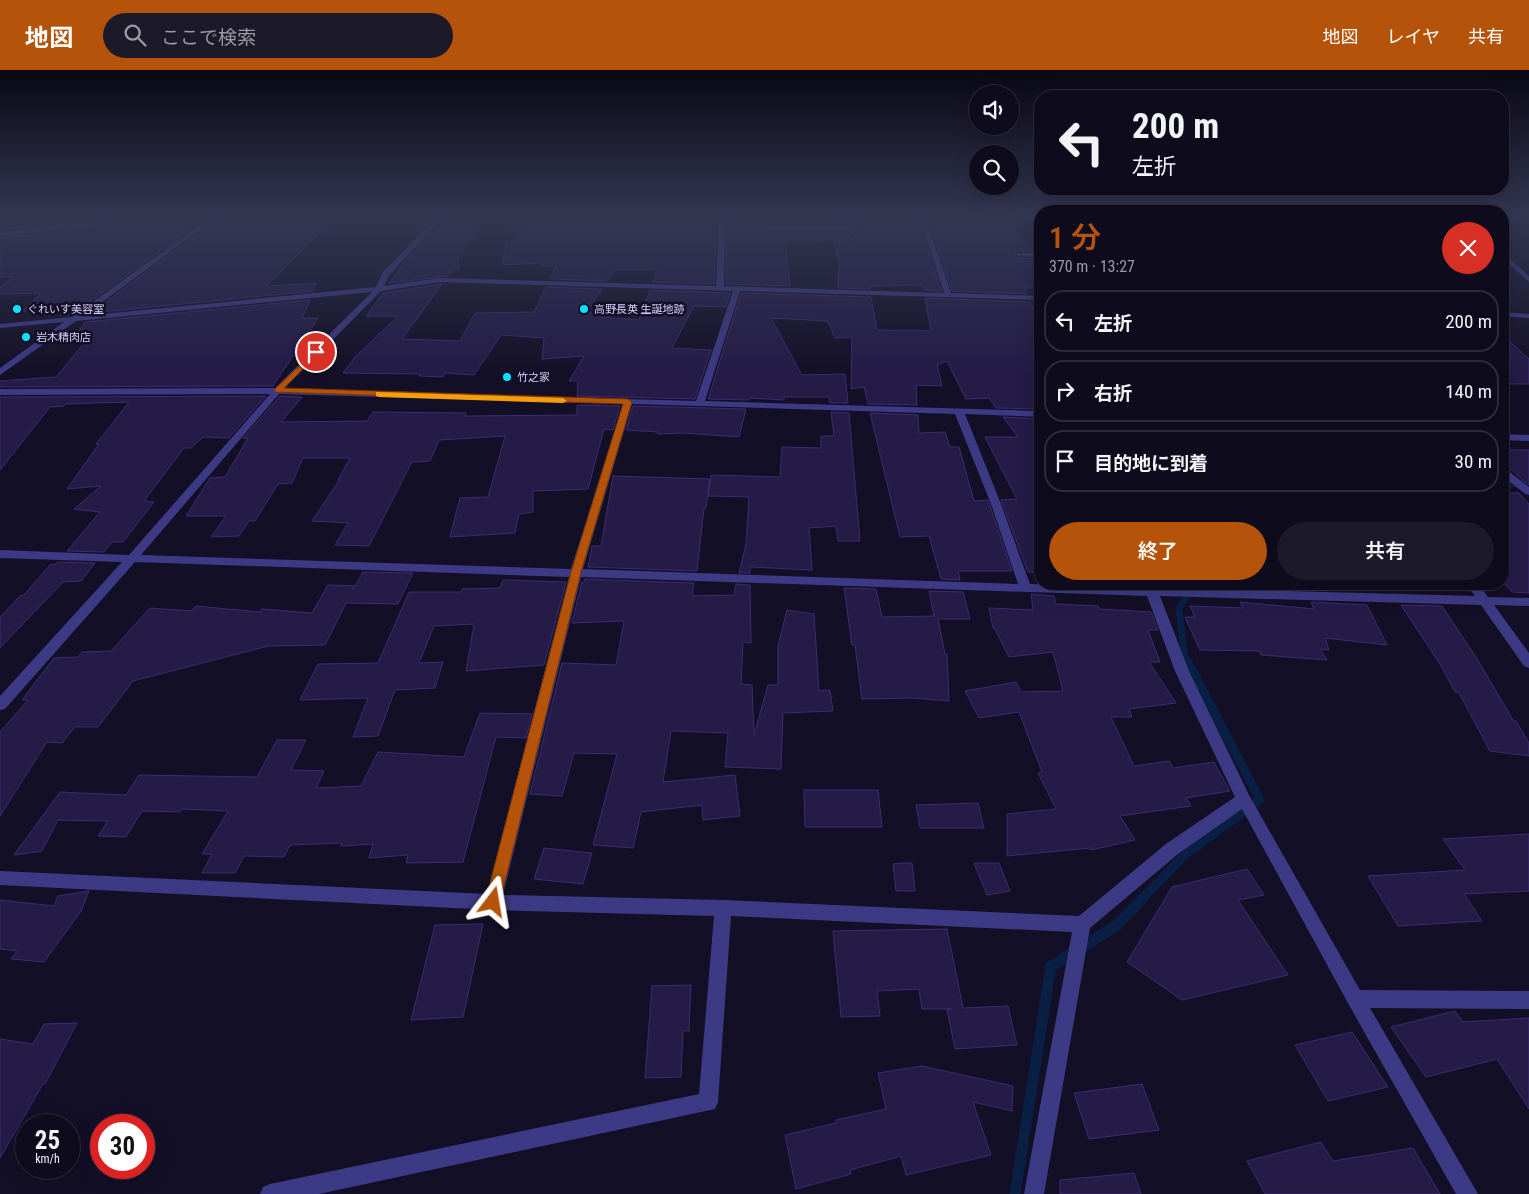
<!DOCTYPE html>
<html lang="ja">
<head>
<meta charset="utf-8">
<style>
	body { margin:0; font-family:"Roboto Condensed","Noto Sans JP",sans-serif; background:#1c1929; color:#f1f3f6; height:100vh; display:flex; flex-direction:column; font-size:19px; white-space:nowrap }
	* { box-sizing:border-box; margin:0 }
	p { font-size:16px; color:#9b9ba3 }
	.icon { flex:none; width:28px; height:28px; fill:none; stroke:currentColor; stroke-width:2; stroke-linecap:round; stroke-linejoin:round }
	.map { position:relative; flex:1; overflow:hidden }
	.sheet { position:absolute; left:1034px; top:135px; width:475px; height:385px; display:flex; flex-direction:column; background:#0e0b1c; border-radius:20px; box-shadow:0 5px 20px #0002,0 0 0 1px #2e2b3b }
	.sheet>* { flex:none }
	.hud { position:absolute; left:1034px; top:20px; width:475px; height:105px; border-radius:20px; box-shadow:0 5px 20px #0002,0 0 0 1px #2e2b3b; background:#0e0b1c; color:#f1f3f6; overflow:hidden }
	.buttons { position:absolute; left:969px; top:15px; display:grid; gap:10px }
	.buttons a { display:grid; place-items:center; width:50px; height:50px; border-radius:50%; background:#0e0b1c; box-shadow:0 5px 20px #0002,0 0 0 1px #2e2b3b; font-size:25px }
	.speed { position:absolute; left:15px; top:1044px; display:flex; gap:10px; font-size:25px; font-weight:700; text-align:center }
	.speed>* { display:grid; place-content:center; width:65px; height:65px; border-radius:50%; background:#0e0b1c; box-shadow:0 5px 20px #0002,0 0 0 1px #2e2b3b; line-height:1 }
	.speed small { font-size:12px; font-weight:400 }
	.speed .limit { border:8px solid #d22; background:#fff; color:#111 }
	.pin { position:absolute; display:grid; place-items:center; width:42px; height:42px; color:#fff; margin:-21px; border:2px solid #fff; border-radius:50%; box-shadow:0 1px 5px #0007 }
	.me { position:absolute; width:55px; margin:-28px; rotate:14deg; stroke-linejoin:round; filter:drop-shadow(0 0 4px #0008) }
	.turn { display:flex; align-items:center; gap:18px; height:105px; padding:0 15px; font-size:22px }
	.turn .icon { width:65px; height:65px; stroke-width:2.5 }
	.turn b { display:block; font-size:35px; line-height:42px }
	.round { display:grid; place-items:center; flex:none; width:52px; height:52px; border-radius:26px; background:#1c1929 }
	.head { display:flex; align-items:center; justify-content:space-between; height:85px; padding:0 15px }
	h1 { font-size:30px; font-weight:600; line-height:38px; color:#b45309 }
	.action { display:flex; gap:10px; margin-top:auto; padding:10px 15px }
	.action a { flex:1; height:58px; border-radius:30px; background:#b45309; color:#fff; font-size:20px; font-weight:600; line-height:58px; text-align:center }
	.action a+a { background:#1c1929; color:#f1f3f6 }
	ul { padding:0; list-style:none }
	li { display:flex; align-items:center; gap:15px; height:62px; margin:0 10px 8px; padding:0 5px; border:2px solid #2e2b3b; border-radius:20px }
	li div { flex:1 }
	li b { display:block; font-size:19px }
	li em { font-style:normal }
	header { display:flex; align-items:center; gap:30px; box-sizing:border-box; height:70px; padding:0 25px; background:#b45309; color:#fff }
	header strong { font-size:24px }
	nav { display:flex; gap:28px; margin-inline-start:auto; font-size:18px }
	.search { width:350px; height:45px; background:#1c1929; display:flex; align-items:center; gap:12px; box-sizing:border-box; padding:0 18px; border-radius:28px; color:#9b9ba3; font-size:19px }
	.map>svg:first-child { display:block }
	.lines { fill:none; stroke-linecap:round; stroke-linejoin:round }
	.stream-far2 { stroke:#0a1f44; stroke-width:7 }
	.stream-far1 { stroke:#0a1f44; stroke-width:9 }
	.stream { stroke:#0a1f44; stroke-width:11 }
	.building { fill:#241b47; stroke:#3b2d73 }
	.minor { fill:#3d3a85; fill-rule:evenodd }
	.route { fill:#b45309; stroke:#753606 }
	.slow { fill:#f59e0b }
	.poi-dot { fill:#00e5ff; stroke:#130f26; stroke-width:2 }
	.labels { text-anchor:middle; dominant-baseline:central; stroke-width:5; stroke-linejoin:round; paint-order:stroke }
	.far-poi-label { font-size:11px; fill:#d9d4ff; stroke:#130f26; text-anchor:start }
</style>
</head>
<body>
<header>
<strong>地図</strong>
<div class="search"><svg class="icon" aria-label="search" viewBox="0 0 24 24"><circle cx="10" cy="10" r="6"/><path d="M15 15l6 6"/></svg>ここで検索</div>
<nav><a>地図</a><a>レイヤ</a><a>共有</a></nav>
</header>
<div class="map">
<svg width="1529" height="1124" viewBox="0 0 1529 1124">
	<rect width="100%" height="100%" fill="#130f26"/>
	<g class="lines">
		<path class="stream-far2" d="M1502 415 1529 412
			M1189 593 1184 584 1179 539 1194 514"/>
		<path class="stream-far1" d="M1144 827 1186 784 1260 730 1188 592"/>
		<path class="stream" d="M1015 1124 1051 896 1116 856 1145 826"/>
	</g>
	<path class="building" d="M257 147H335L266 216 316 213 313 221 91 243 217 150Z
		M527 147H717L714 214 653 212 657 199 614 200 607 211 550 209 556 196H540L541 193 502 195 507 172H514Z
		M727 147 841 148 844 154 768 155 763 160 768 163 848 162 853 170H857L859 167 851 147 913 148 922 162 941 221 924 220 923 215 876 216 870 217V219L838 218 839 192 833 169 785 172 790 216 726 214Z
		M924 147H1009L1027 175H1040V181H1019L1015 184 1017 188 1040 189V218H1024L1027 224 952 221 932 160Z
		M61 149 60 150 75 149 72 153 0 160V154Z
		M188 149 185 152 202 151 77 241 49 244 53 238 23 241 41 223 0 224V217L14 207H0V168L97 158 111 151Z
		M445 149H483L458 188 459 199H453L448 206 389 213 408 188Z
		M442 214 402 269 460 271 475 243 534 242 546 217 602 219 586 243H603L601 247 639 250 650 220 730 223 726 237 694 236 672 278 711 280 695 329 577 326 578 311H569L584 286 542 289 544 268 501 265 474 305 445 303 443 307 419 306 420 304 343 303 356 286 398 246H366L383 223Z
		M741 223 871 227 877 260 931 261 925 228 1030 232 1040 255V339L996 338 989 328 966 329 947 291 937 295 942 316 916 315 917 335 868 334 864 317 851 319 852 267 835 268 828 251 771 248 802 305 845 304 848 333H830L829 327H784V330L749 328V330L708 329Z
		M310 230 302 248H318L273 316 0 317V311L56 307 92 264 76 265 85 252Z
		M1502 264 1529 289V314H1502Z
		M266 326 229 368 203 367 191 378H184L144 431 154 432 123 472H112L104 482 67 481 100 442 74 439 101 416 67 419 99 374H96L129 332 66 334 64 336 50 337 0 400V327Z
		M280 326 302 327 281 352 367 351 373 342 466 343 465 346 577 345V335L620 336 613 360 604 359 588 419 533 421V442L519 444 515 463 450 467 460 428 488 427 505 366 439 370 430 391 412 392 369 476 335 475 348 453 312 451 340 409 338 410 350 388H303L292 413 278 414 255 451H249L239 466 211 467 226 446H186L210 408 225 407 248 368H243Z
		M633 336 746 339 739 367 682 363 658 364V362L626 360Z
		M831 342 849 343 860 471H838L836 456 809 458 812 500 750 497V503H739L746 474 749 427 708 426 711 405 780 407 782 377 821 378V366H834Z
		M870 343 918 345 919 363 945 362 950 377H959L974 431 988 430 1012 501H958L960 510 941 509 929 466 900 467Z
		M1003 347 1040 349V502H1028L1001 430 1017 429 985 367H1018Z
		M1502 380H1529V415L1502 392Z
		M613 406 710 409 706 438H704L697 501 588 497 592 476H601Z
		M1502 423H1519L1529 434V523L1512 522 1502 511Z
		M58 492 95 493 81 511 63 512 0 578V547L21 525H24L50 495 56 494Z
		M363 502 413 503 398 534 346 533 325 575 268 576 133 611 98 657H75L62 673 47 672 0 746V662L28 630H22L54 588 78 587 82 582 111 581 150 538 191 541 196 536 260 542 262 539 312 543 328 515 355 516 353 520Z
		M585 509 694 513 692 526 734 525 736 514 750 515 751 573 743 572 741 614 752 615 754 665 768 615H778V576L787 540 814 544 819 621 830 620 833 641 783 643 781 699 725 697 728 663 671 661 663 712 735 705 740 746 703 750 702 735 641 742 633 778 593 775 617 684 574 683 562 726 530 724 562 593 616 595 624 551 572 553 582 512H584Z
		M503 510 566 512 544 595 466 601 474 554 434 556 419 593 443 592 435 618 395 620 378 666 353 667 368 628 300 630 318 594 378 593 409 522H462V519L500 518Z
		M844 518 876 519 882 547 934 546 929 521 963 522 970 549H938L945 584H947L949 631 913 628 862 629 855 575H852Z
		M1031 524 1054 526 1056 534 1098 536 1099 539 1151 542 1158 560H1148L1160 592H1149L1176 633 1129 639 1132 647H1111L1134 696 1169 691 1173 698 1214 692 1230 721 1186 728 1191 736 1120 746 1135 770 1091 780 1090 778 1007 786V744L1056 739 1038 703 1042 702 1019 642 979 648 965 621 1016 612 1021 622 1063 621 1053 582 1009 587 995 559 993 558 989 538 1033 540Z
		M1240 532 1314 539 1311 532 1367 535 1387 575 1325 568 1329 580 1320 579 1327 590 1261 585 1259 581 1200 580 1185 547H1195L1190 536 1243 538Z
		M1401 535 1442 536 1476 587 1513 650 1516 651 1529 673V686L1490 681 1459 623 1455 622 1440 594Z
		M480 643 532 644 526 668 496 667 463 792 406 793 408 785 369 788 373 774 341 776 342 773 290 775 284 787 244 786 235 803H202L212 784H202L228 741 182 739 180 742 142 741 126 767 98 766 108 751 58 750 42 781 14 785 60 722 126 725 139 705 257 707 277 670H306L291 700 324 701 316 718 361 716 378 682 464 687Z
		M804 720H878L882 757H805Z
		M978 733 984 758H920L916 735Z
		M1529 764V821L1464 824 1482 851 1398 856 1368 806 1465 800 1443 769Z
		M544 778 592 783 583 814 534 809Z
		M904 793H912L915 821H896L893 794Z
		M974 793H999L1010 821 987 825Z
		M1247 799 1264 825 1238 830 1288 905 1182 930 1127 892 1172 817Z
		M89 821 81 841 44 892 11 889 17 881 0 879V830L54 836 58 826Z
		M483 854 463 947 411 950 435 855Z
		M947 859 963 938 1008 936 1017 975 955 979 947 939H952H922L919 919 877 921 880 946 841 947 833 861Z
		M691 915 689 961H683L681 1007 645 1008 652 916Z
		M1455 941 1463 952 1529 948V1039L1497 989 1426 1007 1391 957Z
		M77 953 45 1014H43L0 1088V969L33 974 44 954Z
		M1352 962 1388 1017 1328 1031 1295 975Z
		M922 996 1013 1016 1012 1041 973 1032 991 1085 906 1105 901 1086 850 1100 851 1104 796 1119 785 1065 836 1053V1050L886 1039 878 1003Z
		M1142 1014 1159 1060 1089 1069 1074 1023Z
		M1321 1072 1333 1091 1413 1078 1440 1124H1265L1247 1091Z
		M1134 1103 1141 1124H1060V1110Z"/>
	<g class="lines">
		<path class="minor" d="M107 147H116L97 156 0 166V162L96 152Z
			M211 147H218L83 246 376 217 383 202 437 147H444L389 205 384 216 440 208 716 216 719 147H725L724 216 944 223 924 161 915 147H921L930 161 951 223 1040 226V230L740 221 705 331 1040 341V347L965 344 1001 434 1030 514 1475 526 1466 514H1478L1488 527 1529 528V536L1494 535 1529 583V598L1524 596 1481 535 1160 526 1189 601 1249 725 1360 920 1529 921V939L1370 938 1478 1124H1456L1349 935 1242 739 1178 784 1090 858 1044 1124H1024L1072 862 731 846 718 1032 715 1039 319 1124H260L263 1117 270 1114 699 1024 714 846 493 840 0 815V801L487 824 569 507 135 492 5 639 0 640V626L122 492 0 488V480L129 485 270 324 0 325V319L275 318 372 222 76 251 0 305V298L64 252 0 258V254L72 247ZM440 212 733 221 696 331 284 319 381 221ZM279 324 623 334 571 499 141 485ZM632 334 955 344 991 434 1018 514 583 499ZM581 507 1147 526 1175 601 1235 727 1166 774 1079 846 723 830 503 825Z
			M843 147H849L857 168H853L849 160 768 161 765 159 768 157 847 156Z
			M1502 182 1529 206V212L1502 188Z
			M1019 183H1040V187L1017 186V184Z
			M1502 242 1529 244V248L1502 246Z
			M1502 364 1529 365V371L1502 370Z
			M1502 396 1529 417V425L1525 424 1502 405Z"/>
	</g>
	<linearGradient id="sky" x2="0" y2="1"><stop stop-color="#0a0815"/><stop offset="0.48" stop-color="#333752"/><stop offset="1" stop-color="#333752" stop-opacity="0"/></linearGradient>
	<rect width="1529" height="305" fill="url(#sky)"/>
	<path class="route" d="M316 280 318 281V284L284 318 628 329 632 332 581 502 500 832 498 837 493 839 487 837 485 832 571 502 623 334 275 322V319Z"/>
	<path class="slow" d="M376 322 563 328 567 331 563 333 379 327 376 326Z"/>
	<g class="poi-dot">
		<circle cx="17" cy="239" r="5"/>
		<circle cx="584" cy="239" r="5"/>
		<circle cx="26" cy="267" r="5"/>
		<circle cx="507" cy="307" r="5"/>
	</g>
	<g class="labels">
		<g class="far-poi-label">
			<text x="27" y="239">ぐれいす美容室</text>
			<text x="594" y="239">高野長英 生誕地跡</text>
			<text x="36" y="267">岩木精肉店</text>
			<text x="517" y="307">竹之家</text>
		</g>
	</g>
</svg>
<div class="buttons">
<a><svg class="icon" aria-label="sound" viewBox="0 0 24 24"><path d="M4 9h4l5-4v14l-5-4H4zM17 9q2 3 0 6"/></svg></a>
<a><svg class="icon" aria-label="search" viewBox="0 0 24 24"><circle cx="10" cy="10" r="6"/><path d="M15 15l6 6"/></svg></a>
</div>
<div class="speed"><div>25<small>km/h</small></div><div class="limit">30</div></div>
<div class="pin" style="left:316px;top:282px;background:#d93025"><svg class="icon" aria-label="arrive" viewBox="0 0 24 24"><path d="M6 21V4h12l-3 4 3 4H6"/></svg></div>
<svg class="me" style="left:493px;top:832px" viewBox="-20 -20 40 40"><path d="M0-17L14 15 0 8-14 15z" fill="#b45309" stroke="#fff" stroke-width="4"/></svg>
<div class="hud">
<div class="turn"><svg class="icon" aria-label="left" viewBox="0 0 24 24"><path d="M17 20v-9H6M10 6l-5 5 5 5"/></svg><div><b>200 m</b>左折</div></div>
</div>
<section class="sheet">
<div class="head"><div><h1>1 分</h1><p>370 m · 13:27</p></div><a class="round" style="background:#d93025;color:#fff"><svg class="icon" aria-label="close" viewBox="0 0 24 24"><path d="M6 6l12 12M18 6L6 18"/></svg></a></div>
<ul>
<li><svg class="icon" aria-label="left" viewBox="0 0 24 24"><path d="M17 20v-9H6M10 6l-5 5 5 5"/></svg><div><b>左折</b></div><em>200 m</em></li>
<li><svg class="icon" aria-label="right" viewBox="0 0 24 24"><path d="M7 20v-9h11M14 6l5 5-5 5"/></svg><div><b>右折</b></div><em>140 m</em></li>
<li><svg class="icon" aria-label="arrive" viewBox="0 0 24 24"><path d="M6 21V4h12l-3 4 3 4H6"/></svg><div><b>目的地に到着</b></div><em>30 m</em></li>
</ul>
<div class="action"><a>終了</a><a>共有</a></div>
</section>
</div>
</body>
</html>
